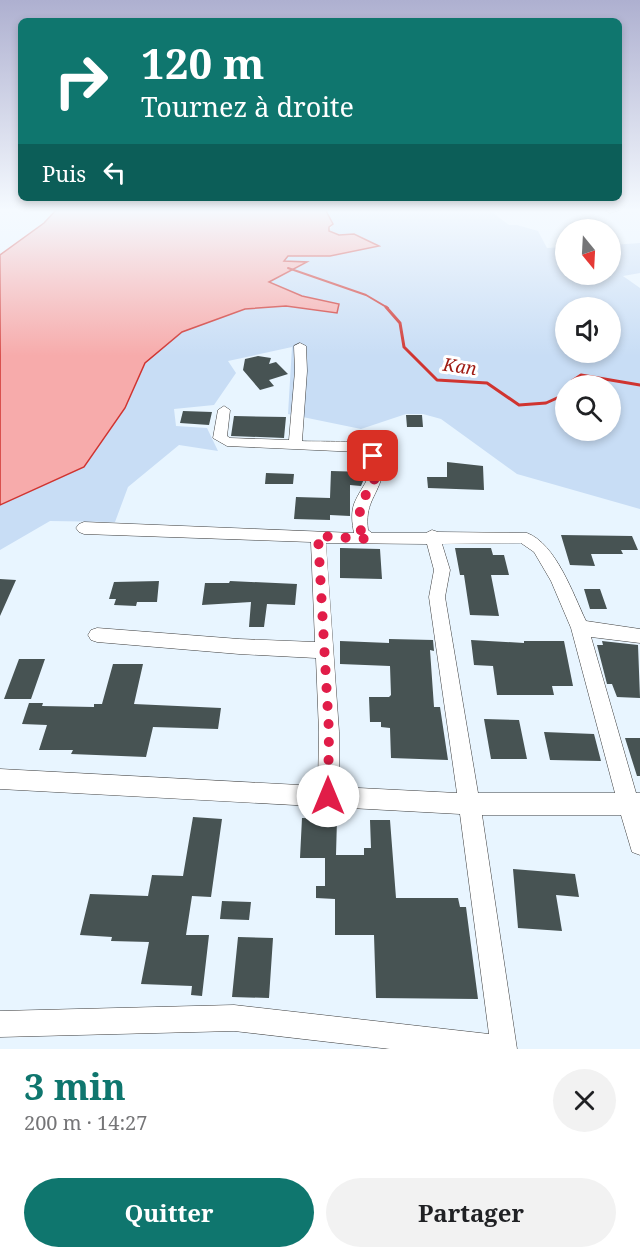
<!DOCTYPE html>
<html lang="fr">
<head>
<meta charset="utf-8">
<style>
	body { margin:0; font-family:"Noto Serif",serif; background:#f2f2f2; color:#202124; height:100vh; display:flex; flex-direction:column; font-size:22px; white-space:nowrap }
	* { box-sizing:border-box; margin:0 }
	p { font-size:20px; color:#757577 }
	.icon { flex:none; width:33px; height:33px; fill:none; stroke:currentColor; stroke-width:2; stroke-linecap:round; stroke-linejoin:round }
	.map { position:relative; height:1049px; overflow:hidden }
	.details { display:flex; flex-direction:column; background:#fff; flex:1 }
	.details>* { flex:none }
	.banner { position:absolute; left:18px; top:18px; width:604px; height:183px; border-radius:9px; box-shadow:0 3px 9px #0003; background:#0f766e; color:#fff; overflow:hidden }
	.needle { width:39px; rotate:162deg }
	.buttons { position:absolute; left:555px; top:219px; display:grid; gap:12px }
	.buttons a { display:grid; place-items:center; width:66px; height:66px; border-radius:50%; background:#fff; box-shadow:0 3px 9px #0003; font-size:30px }
	.pin { position:absolute; display:grid; place-items:center; width:51px; height:51px; color:#fff; margin:-26px; border-radius:12px; box-shadow:0 3px 9px #0006 }
	.me { position:absolute; width:66px; margin:-33px; rotate:0deg; stroke-linejoin:round; filter:drop-shadow(0 0 4px #0008) }
	.turn { display:flex; align-items:center; gap:21px; height:126px; padding:0 24px; font-size:27px }
	.turn .icon { width:78px; height:78px; stroke-width:2.5 }
	.turn b { display:block; font-size:42px; line-height:51px }
	.then { display:flex; align-items:center; height:57px; padding:0 24px; background:#0003; gap:12px; font-size:22px }
	.round { display:grid; place-items:center; flex:none; width:63px; height:63px; border-radius:32px; background:#f2f2f2 }
	.summary { display:flex; align-items:center; justify-content:space-between; height:102px; padding:0 24px }
	h1 { font-size:36px; font-weight:700; line-height:45px; color:#0f766e }
	.button { display:flex; gap:12px; margin-top:auto; padding:12px 24px }
	.button a { flex:1; height:69px; border-radius:36px; background:#0f766e; color:#fff; font-size:24px; font-weight:700; line-height:69px; text-align:center }
	.button a+a { background:#f2f2f2; color:#202124 }
	.map>svg:first-child { display:block }
	.farmland { fill:#c8ddf5; fill-rule:evenodd }
	.water { fill:#f7abab; stroke:#d03430; stroke-width:1.5 }
	.lines { fill:none; stroke-linecap:round; stroke-linejoin:round }
	.stream-far1 { stroke:#d03430; stroke-width:2 }
	.stream { stroke:#d03430; stroke-width:3 }
	.building { fill:#475353 }
	.street-casing { stroke:#3d3d3d; stroke-width:1 }
	.street { fill:#fff; fill-rule:evenodd }
	.route { stroke:#e11d48; stroke-width:10; stroke-dasharray:0 18 }
	.labels { text-anchor:middle; dominant-baseline:central; stroke-width:6; stroke-linejoin:round; paint-order:stroke }
	.far-water-label { font-size:18px; font-style:italic; fill:#9e1a12; stroke:#fff }
</style>
</head>
<body>
<div class="map">
<svg width="640" height="1049" viewBox="0 0 640 1049">
	<rect width="100%" height="100%" fill="#e8f5ff"/>
	<path class="farmland" d="M325 209H488L509 225H517L538 231 547 248 565 247 566 274H610L611 245 640 243V273L623 276 640 288V509L517 474 441 419 423 414H406L361 429 288 414 292 347 228 361 236 373 214 405 174 409 176 426 207 428 218 451 179 445 128 487 115 522 50 521 0 550V505L84 467 125 408 145 363 182 332 244 309 286 306 337 313 339 304 302 296 268 282 306 263 283 261 288 256H330L354 234 339 235 329 231 333 224ZM566 308H610V352H566ZM566 386H610V430H566Z"/>
	<path class="water" d="M57 209H325L333 224 329 227V231L339 235 354 234 379 246 330 256H288L284 261 307 262 269 282 302 296 339 304 337 313 286 306 245 309 182 332 145 363 125 408 84 467 0 505V255L44 223Z"/>
	<g class="lines">
		<path class="stream-far1" d="M288 268 366 295 388 308"/>
		<path class="stream" d="M386 307 400 323 404 347 437 380 487 383 519 405 546 403 566 394
			M571 386 572 381 581 375 640 385"/>
	</g>
	<path class="building" d="M258 356 271 358 269 364 276 362 288 374 269 380 274 386 260 390 243 370 245 359Z
		M183 411 212 412 209 425 180 423Z
		M406 415H422L423 427H407Z
		M234 416 286 417 284 438 231 436Z
		M447 462 483 466 484 490 428 488 427 477H447Z
		M331 471 367 472 361 486 350 485V516L330 515V520L294 519 296 497 330 498Z
		M266 473 294 474 293 484H265Z
		M561 535 632 536 638 550H621L623 554H591L595 566 570 565Z
		M340 548 380 549 382 579 340 578Z
		M455 548H491L493 555H504L509 575H491L499 616 470 615 464 575H460Z
		M0 579 16 580 0 616Z
		M159 581 157 602H137L136 606 114 605 116 599H109L114 582Z
		M230 581 297 584 295 605 267 604 264 627H249L251 602 202 605 205 583H229Z
		M584 589H600L607 609H590Z
		M389 639 433 640 434 651 430 650 434 707H440L448 760 391 758 390 728 381 727V722H370L369 697H389L391 695 390 666 340 664V641L389 643Z
		M471 640 524 643V641H564L573 686H552L554 695H497L493 666 474 665Z
		M602 641 638 645 640 698 617 697 612 684H607L597 645H603Z
		M19 659H45L31 699H4Z
		M113 664H143L134 704 221 708 218 729 153 727 146 757 71 754 73 750H39L47 725 22 724 29 703H43L42 706 94 707V704H102Z
		M484 719 519 720 527 759H491Z
		M544 732 594 734 601 761 550 760Z
		M625 738H640V776H637Z
		M193 817 222 819 211 897 192 896 186 935H209L202 996 191 995 192 986 141 984 149 942 111 941 112 937 80 935 90 894 148 896 152 875 183 876Z
		M302 818 337 819 336 855H364V848H371L370 820H390L396 898H458L460 907H466L478 999 376 998 374 935H335V899L316 898V886H325V858H300Z
		M513 869 575 874 579 897 556 895 562 931 518 928Z
		M222 901 251 902 249 920 220 919Z
		M238 937 273 938 269 998 232 997Z"/>
	<g class="lines">
		<g class="street-casing">
			<path id="street" d="M609 209H624L610 213 606 211Z
				M300 343 306 346 307 371 302 441C314 442 358 440 367 445 378 451 386 465 382 477 375 499 365 504 368 530L372 533H426L432 530 438 532 527 533C556 544 573 594 586 621L640 629V643L591 637 636 793H640V855L632 852 621 815H482L517 1049H390L234 1031 0 1037V1011L234 1005 489 1034 460 814 0 789V769L318 786 319 732 316 658 239 654 97 642 91 640 88 635 91 630 97 628 239 639 315 642 311 542 84 534 79 532 76 528 79 524 84 522 354 533C352 523 351 513 354 504 362 483 381 472 359 452L227 446 213 438 218 410 224 406 230 410 227 436 230 438 289 440 295 371 294 346ZM326 543 427 544 434 570 429 597 457 793 339 787V732ZM521 543 534 552 551 581 571 628 615 793H478L445 597 450 570 442 544Z"/>
		</g>
		<use href="#street" class="street"/>
	</g>
	<linearGradient id="sky" x2="0" y2="1"><stop stop-color="#aeb0d0"/><stop offset="0.59" stop-color="#f5faff"/><stop offset="1" stop-color="#f5faff" stop-opacity="0"/></linearGradient>
	<rect width="640" height="356" fill="url(#sky)"/>
	<g class="lines">
		<path class="route" d="M328 796 329 732 318 536 369 539 361 532C360 522 358 509 363 500 373 481 380 478 373 456"/>
	</g>
	<g class="labels">
		<g class="far-water-label">
			<text transform="translate(460 366) rotate(8)">Kan</text>
		</g>
	</g>
</svg>
<div class="buttons">
<a><svg class="needle" viewBox="-14 -14 28 28"><path d="M0-13l5 13h-10z" fill="#e53935"/><path d="M0 13l5-13h-10z" fill="#757577"/></svg></a>
<a><svg class="icon" aria-label="sound" viewBox="0 0 24 24"><path d="M4 9h4l5-4v14l-5-4H4zM17 9q2 3 0 6"/></svg></a>
<a><svg class="icon" aria-label="search" viewBox="0 0 24 24"><circle cx="10" cy="10" r="6"/><path d="M15 15l6 6"/></svg></a>
</div>
<div class="pin" style="left:373px;top:456px;background:#d93025"><svg class="icon" aria-label="arrive" viewBox="0 0 24 24"><path d="M6 21V4h12l-3 4 3 4H6"/></svg></div>
<svg class="me" style="left:328px;top:796px" viewBox="-20 -20 40 40"><circle r="19" fill="#fff"/><path d="M0-13L10 11 0 6-10 11z" fill="#e11d48"/></svg>
<div class="banner">
<div class="turn"><svg class="icon" aria-label="right" viewBox="0 0 24 24"><path d="M7 20v-9h11M14 6l5 5-5 5"/></svg><div><b>120 m</b>Tournez à droite</div></div>
<div class="then">Puis<svg class="icon" aria-label="left" viewBox="0 0 24 24"><path d="M17 20v-9H6M10 6l-5 5 5 5"/></svg></div>
</div>
</div>
<section class="details">
<div class="summary"><div><h1>3 min</h1><p>200 m · 14:27</p></div><a class="round"><svg class="icon" aria-label="close" viewBox="0 0 24 24"><path d="M6 6l12 12M18 6L6 18"/></svg></a></div>
<div class="button"><a>Quitter</a><a>Partager</a></div>
</section>
</body>
</html>
